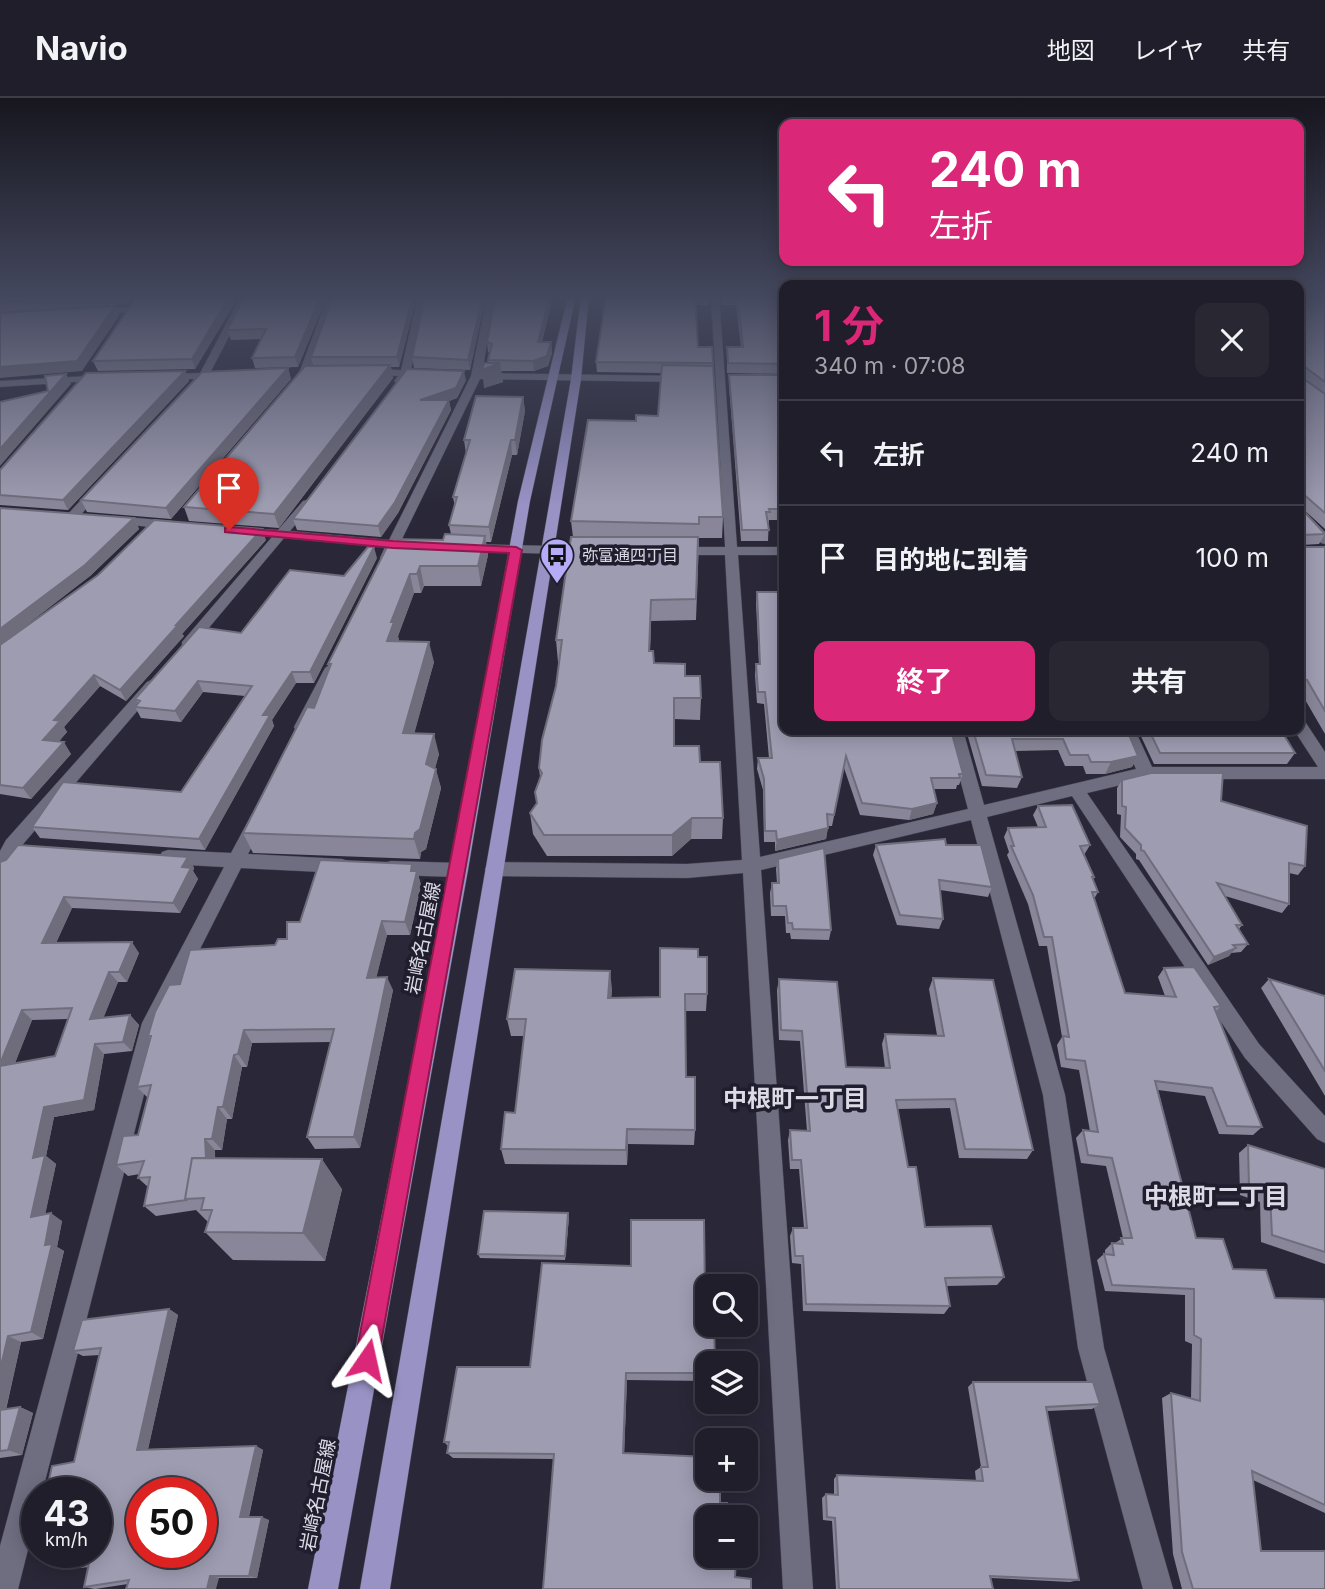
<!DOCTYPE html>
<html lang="ja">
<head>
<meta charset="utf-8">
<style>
	body { margin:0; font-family:Inter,"Noto Sans JP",sans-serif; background:#282732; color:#f1f3f6; height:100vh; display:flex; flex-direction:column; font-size:26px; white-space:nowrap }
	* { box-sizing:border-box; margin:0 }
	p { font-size:23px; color:#a2a2a8 }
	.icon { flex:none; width:38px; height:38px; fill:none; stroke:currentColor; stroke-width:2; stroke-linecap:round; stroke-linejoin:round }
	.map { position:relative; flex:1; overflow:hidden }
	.panel { position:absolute; left:779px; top:182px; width:525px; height:455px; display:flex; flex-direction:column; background:#201e2a; border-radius:14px; box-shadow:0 4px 18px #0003,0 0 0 2px #3d3c47 }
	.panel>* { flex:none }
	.hud { position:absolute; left:779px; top:21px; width:525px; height:147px; border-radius:14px; box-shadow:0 4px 18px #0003,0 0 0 2px #3d3c47; background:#db2777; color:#fff; overflow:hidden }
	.controls { position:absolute; left:695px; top:1176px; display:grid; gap:14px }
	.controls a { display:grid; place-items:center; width:63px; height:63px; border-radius:14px; background:#201e2a; box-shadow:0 4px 18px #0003,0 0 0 2px #3d3c47; font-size:35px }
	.speed { position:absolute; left:21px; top:1379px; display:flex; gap:14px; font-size:35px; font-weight:700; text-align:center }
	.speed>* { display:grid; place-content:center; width:91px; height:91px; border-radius:50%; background:#201e2a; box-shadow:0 4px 18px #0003,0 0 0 2px #3d3c47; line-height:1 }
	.speed small { font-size:18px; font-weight:400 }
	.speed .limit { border:10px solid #d22; background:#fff; color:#111 }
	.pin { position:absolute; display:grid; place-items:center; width:60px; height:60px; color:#fff; margin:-72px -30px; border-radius:50% 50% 50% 0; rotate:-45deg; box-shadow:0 0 7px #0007 }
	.pin .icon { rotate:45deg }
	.me { position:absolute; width:77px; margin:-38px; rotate:11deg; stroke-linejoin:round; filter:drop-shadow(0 0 5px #0008) }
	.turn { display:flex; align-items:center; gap:24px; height:147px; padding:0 35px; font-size:32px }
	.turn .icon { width:91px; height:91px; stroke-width:2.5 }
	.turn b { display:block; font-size:49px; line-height:60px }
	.round { display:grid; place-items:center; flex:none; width:74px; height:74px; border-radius:14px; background:#282732 }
	.summary { display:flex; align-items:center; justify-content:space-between; height:119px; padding:0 35px }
	h1 { font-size:42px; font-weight:700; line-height:52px; color:#db2777 }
	.button { display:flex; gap:14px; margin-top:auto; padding:14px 35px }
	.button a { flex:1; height:80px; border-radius:14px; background:#db2777; color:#fff; font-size:28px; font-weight:700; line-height:80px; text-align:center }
	.button a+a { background:#282732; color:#f1f3f6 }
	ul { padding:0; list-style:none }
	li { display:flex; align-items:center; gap:21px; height:105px; padding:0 35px; border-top:2px solid #3d3c47 }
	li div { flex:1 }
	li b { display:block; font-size:26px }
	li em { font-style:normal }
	header { display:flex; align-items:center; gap:42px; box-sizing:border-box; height:98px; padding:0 35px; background:#201e2a; border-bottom:2px solid #3d3c47 }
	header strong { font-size:33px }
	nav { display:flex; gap:38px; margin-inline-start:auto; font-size:24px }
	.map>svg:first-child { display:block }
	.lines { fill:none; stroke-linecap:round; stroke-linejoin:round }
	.minor-casing { stroke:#464552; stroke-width:1 }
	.major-casing { stroke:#464552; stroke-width:1 }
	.minor { fill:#6f6e81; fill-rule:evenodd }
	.major { fill:#9892c5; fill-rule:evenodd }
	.wall { fill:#888698; fill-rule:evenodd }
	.shaded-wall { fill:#6f6d7c }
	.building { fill:#9e9cb1; stroke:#6f6d7c; stroke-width:2; fill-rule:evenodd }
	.route { fill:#db2777; stroke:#8e194d; stroke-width:2 }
	.labels { text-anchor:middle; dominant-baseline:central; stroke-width:7; stroke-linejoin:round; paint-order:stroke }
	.far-poi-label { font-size:16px; fill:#dbdae5; stroke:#201e2e; text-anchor:start }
	.street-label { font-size:19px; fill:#dbdae5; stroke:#201e2e }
	.near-neighbourhood-label { font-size:24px; font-weight:bold; fill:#dbdae5; stroke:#201e2e }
</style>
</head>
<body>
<header>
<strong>Navio</strong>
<nav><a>地図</a><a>レイヤ</a><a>共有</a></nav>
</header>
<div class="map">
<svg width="1325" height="1491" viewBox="0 0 1325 1491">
	<rect width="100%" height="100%" fill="#2a2838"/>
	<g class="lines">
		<g class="minor-casing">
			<path id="minor" d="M241 198H250L210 275 225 276V280L206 281 196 289 191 286 195 281H161L160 279 165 276 200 275Z
				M328 198H336L309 276 298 290H290L289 288 299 275Z
				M418 198H426L411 272 432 276 427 279 408 278 399 286 394 283 398 278 364 276 363 274 368 271 401 272Z
				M487 198H495L482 275 683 278 688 281 683 284 480 281 401 443 407 444V450H397L391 463 386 464 380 460 385 449 284 440 192 550H182V544L272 439 238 436V430L278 432 303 403 307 402 313 406 290 433 389 442 471 278Z
				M711 198H719L737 449H784V457H738L760 759 968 711 947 632H963L984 707 1136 671 1119 632H1135L1152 669H1318L1294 632H1298V621L1304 622 1325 654V681H1146L1087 695 1259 946 1325 1018V1045L1317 1041 1245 960 1072 698 987 719 1065 997 1104 1250 1173 1491H1143L1078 1250 1043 997 971 722 761 772 813 1491H783L743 775 687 780 494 778 488 776 485 771 488 766 494 764 687 766 742 762 725 457H676L670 453 676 449H725Z
				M131 209 134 214 92 217 88 214 92 211Z
				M109 277V281L105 282 0 289V283Z
				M94 388 104 391 76 422H68V416Z
				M1298 407 1325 434V446L1321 445 1298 419Z
				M113 418 172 423 178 427 172 431 109 425 107 422Z
				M466 446 592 449 598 453 592 457 461 453 460 450Z
				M332 565 339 570 310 629 308 633H296L294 629 325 570Z
				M152 582 159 587 157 590 18 752 6 774 0 776V753L6 742 147 584Z
				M258 714 267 720 248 756 342 761 348 763 351 768 348 773 342 775 241 770 162 926 42 1395H37V1416L18 1491H0V1448L142 925 224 769 168 766 162 764 159 759 162 754 168 752 231 755 252 716Z
				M391 763 459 765 465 767 468 772 465 777 459 779 391 777 385 775 382 770 385 765Z"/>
		</g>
		<g class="major-casing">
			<path id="major" d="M568 198H576L530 403 468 772 338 1491H308L450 772 518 403Z
				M581 198H589L581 281 390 1491H360L571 281Z"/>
		</g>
		<use href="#minor" class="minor"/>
		<use href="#major" class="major"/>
	</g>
	<path class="wall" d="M0 198H133L127 206 0 214Z
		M137 198H239L195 271 98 273 93 263Z
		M327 198 298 269 255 270 252 260 261 241 231 242 227 232Z
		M333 198H417L399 269H391L393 280 279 430 189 423 184 409 313 268 311 259Z
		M425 198H486L470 272 414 270 412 259Z
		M495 198H553L542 244H551L552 255 548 268 534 273H501L503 284 484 290 488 262 490 255 488 254 487 244Z
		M606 198H709V207H696L698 249H712L723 419 722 440H699L696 522 651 523 650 553 654 565 685 578 701 600 700 622 674 621V648L700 664 723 720 722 741H691L672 758H547L533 736 530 715 537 706 535 694 540 679 539 670 556 588 559 564H558L556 542 573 439 571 423 636 323 658 318 661 275 597 274 596 264Z
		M720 198H784V276L727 275V249H741L736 207H722Z
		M1298 198 1321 206 1312 198H1325V431L1302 410 1325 436 1319 446 1302 447V449H1325V636L1300 593H1298Z
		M288 270 291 281 171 421 87 414 81 402Z
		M185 273 189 283 68 412 0 407V372Z
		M729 277H784V422H769L768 443H741L729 287Z
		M466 282 457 300 449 303 451 312 398 415 381 439 297 432 293 421Z
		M523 299 525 313 517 357H512L491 444H486L488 457 481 488H424L421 495H414L398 538 399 543 434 564 414 635 439 656 435 670 441 690 426 751 421 754 420 761 253 755 243 735 314 610 330 570 328 566 391 441 443 442 451 436 449 427 455 409 453 399 466 356 464 342Z
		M0 410 134 420 139 431 90 478 9 540 266 442 182 536 184 538 126 603 100 588 64 629 67 634 58 644 71 656 31 701 0 696Z
		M377 460 314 585H296L272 622 274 628 205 752 40 740 32 729 181 694 245 598 203 594 181 624 141 620 135 609 138 605 135 601 241 535Z
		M757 494 963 676 959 687H957L956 691H934L937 705 933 716 909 722 860 717 844 670 832 728H828L826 741 775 753V744H764L763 692 757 671 758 660H769L764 606 757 605 755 577 756 566H759L756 505Z
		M966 632H1127L1138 658 1132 669 1105 676H1086L1083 668H1065L1058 652 1015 653 1022 679 1017 690 982 688Z
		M1138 632H1281L1295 655 1287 666H1154Z
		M1122 682 1221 703 1305 768 1298 777 1289 775V806L1282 815 1225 798 1242 827 1239 831 1248 846 1241 854 1231 855 1229 858 1208 867 1139 762 1136 761V756L1120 739 1121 717 1117 716V690Z
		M1038 708 1090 747 1084 757 1094 779 1093 782 1098 794 1094 801 1125 895 1165 898 1158 879 1164 870 1221 908 1216 913 1262 1029 1253 1037 1219 1036 1205 998 1158 992 1196 1140 1233 1171 1275 1200 1325 1205V1415L1253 1382 1261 1453 1325 1491H1182L1173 1456 1162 1300 1171 1295 1191 1300 1192 1246 1185 1243V1197L1105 1193 1097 1162 1104 1156H1105V1152L1112 1145H1115L1123 1140 1106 1068 1081 1065 1076 1040 1083 1032 1090 1033 1079 972 1061 969 1057 947 1062 939 1047 848H1039L1028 806 1007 757 1009 754 1004 739 1008 730 1038 729 1033 717Z
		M876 747H946L992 789 988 799 940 792 943 821 939 831 897 827 873 757Z
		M188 759 194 770 193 773 198 781 180 815 72 810 56 845 139 855 127 884H118L103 920 130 917 139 927 132 953 104 956 94 1012 54 1019 46 1058 56 1066 45 1116 62 1123 57 1149 64 1153 43 1241 21 1244 6 1312 20 1309 33 1315 22 1357 0 1360V764ZM68 921 55 958 15 965 32 922Z
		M778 761 831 832 829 842 791 841 790 835H786L785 818H771L770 795 772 785H777L776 771Z
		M414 773H417L421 787 410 837H387L376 880 393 892 360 1050 315 1051 307 1039 331 944 252 945 247 969H242L232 1021H227L222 1052H215V1060L342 1091 325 1163 233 1162 205 1134 208 1124 196 1112 156 1118 144 1108 148 1089 138 1080 140 1076 128 1078 116 1067 138 1037 148 1000 137 989 150 941 148 938 180 886 275 847 287 841 300 824Z
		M698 859 707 896 706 913H685L686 979 695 1032 694 1047 628 1046 627 1067 505 1066 501 1051 515 1015 524 938H511L507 921 612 891 611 900 660 899Z
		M933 880 1033 1052 1027 1061 959 1060 950 1010 898 1011 908 1069 925 1129 1004 1179 997 1187 947 1188 950 1208 944 1216 803 1213 801 1166 792 1165 790 1138 793 1130H804L799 1071H790L788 1042 790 1032 807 1033 800 943 779 942 777 892 779 881 846 969 885 970 882 946 885 936 937 937 929 891Z
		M1269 881 1325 898V998L1261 890Z
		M1248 1047 1325 1071V1166L1261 1144 1260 1104 1240 1097 1239 1055Z
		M569 1119 565 1162 480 1160 478 1156Z
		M631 1168 707 1265V1283L627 1282 624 1355 720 1405 729 1461 735 1479 751 1491 553 1361 453 1360 447 1355 448 1348 444 1344 530 1269Z
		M169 1211 178 1217 148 1351 256 1348 263 1352 249 1419 269 1422 257 1480H219L128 1486 95 1491 84 1489 88 1469 81 1470 69 1468 96 1454 74 1364 100 1257 83 1258 73 1253Z
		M973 1284 1100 1306 1092 1311 1047 1313 1079 1482 1070 1484 991 1480 993 1491H836L832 1423 823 1422 822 1400 826 1396 834 1397V1381L837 1377 976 1383 975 1373 981 1369 968 1289Z"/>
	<path class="shaded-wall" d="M123 198H133L127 206Z
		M230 198H239L195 271 192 261Z
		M321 198H327L298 269 295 259Z
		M413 198H417L399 269 397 259Z
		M483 198H486L470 272 468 262Z
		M550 198H553L539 254 538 244Z
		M115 208 119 218 82 273 0 280V269Z
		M551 244 552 255 548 268 534 273 533 263Z
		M500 265 503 284 484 290 482 272Z
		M390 267 393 280 279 430 274 416Z
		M288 270 291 281 171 421 166 410Z
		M185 273 189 283 68 412 63 402Z
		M464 273 466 282 457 300 449 303 451 312 398 415 381 439 378 428 420 302Z
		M66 276 71 286 0 368V351Z
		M523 299 525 313 517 357 515 342Z
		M511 342 512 357 491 444 489 429Z
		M134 420 139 431 90 478 0 548V531Z
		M262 431 266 442 182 536 184 538 126 603 120 592 176 527Z
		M485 438 488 457 481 488 478 468Z
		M374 449 377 460 314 585 310 574Z
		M420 468 424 488 421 495 417 476Z
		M410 476 414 495 398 538 399 543H387L391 524Z
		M651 502V523L649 575V553Z
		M429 544 434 564 409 655 403 635Z
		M292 574 296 585 272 622 274 628 205 752 199 741 263 617Z
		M94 577 100 588 64 629 67 634 51 653 43 642 54 622Z
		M198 583 203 594 181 624 175 613Z
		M434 636 439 656 431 685 426 666Z
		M64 644 71 656 31 701 23 690Z
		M1138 658 1132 669 1105 676 1111 664Z
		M436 671 441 690 426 751 421 754 420 761 414 741Z
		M937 705 933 716 909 722 912 711Z
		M692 720 691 741 672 758V737Z
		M828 730 826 741 775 753 777 742Z
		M188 759 194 770 193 773 198 781 180 815 173 805 182 769Z
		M412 766 416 778 417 773 421 787 410 837 405 824Z
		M64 799 72 810 51 856 42 845Z
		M382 823 387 837 373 893 367 880Z
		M132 844 139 855 127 884 119 874Z
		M1236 850 1229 858 1208 867 1214 859Z
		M610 873 612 891 610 917 608 900Z
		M109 874 118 884 99 931 90 921Z
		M387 879 393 892 360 1050 354 1039Z
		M22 912 32 922 10 978 0 968V966Z
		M130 917 139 927 132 953 123 944Z
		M244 932 252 945 247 969 238 956Z
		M95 946 104 956 94 1012 54 1019 46 1058 56 1066 43 1127 31 1119 33 1060 44 1009Z
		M234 957 242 969 232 1021 223 1009Z
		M218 1009 227 1021 222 1052 212 1041Z
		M627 1031 628 1046 627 1067 626 1052Z
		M205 1041 215 1052 216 1109 206 1099Z
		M322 1061 342 1091 325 1163 303 1135Z
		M51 1115 62 1123 57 1149 64 1153 43 1241 31 1234Z
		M568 1115 569 1119 565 1162V1158Z
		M169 1211 178 1217 147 1356 137 1352Z
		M8 1238 21 1244 4 1319 0 1318V1272Z
		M626 1275 627 1282 624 1361 623 1355Z
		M20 1309 33 1315 22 1357 8 1352Z
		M256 1348 263 1352 248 1422 240 1419Z
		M262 1419 269 1422 257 1480 249 1478Z
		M210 1478 219 1480 216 1491H207Z"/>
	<path class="building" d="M0 198H98L0 204Z
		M137 198H230L192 261 93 263Z
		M245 198H321L295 259 252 260 266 231 227 232Z
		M333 198H413L397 259H311Z
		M425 198H483L468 262 412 259Z
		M495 198H550L538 244H551L547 258 533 263 488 262 492 246 487 244Z
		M606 198H695L698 249H712L713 265 596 264Z
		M737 198H784V266L728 265 727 249H743Z
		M1298 198H1311L1325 209V284L1301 266V279L1325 296V415L1302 395V411L1325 436 1302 437V449H1325V613L1307 582 1298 580Z
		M115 208 77 263 0 269V215Z
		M484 265H500L482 272Z
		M390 267 274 416 184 409 305 268Z
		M662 267 713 268 723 419H699V426L571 423 588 322 636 323V317L658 318Z
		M288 270 166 410 81 402 202 274Z
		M407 271 464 273 456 290 420 302H449L395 404 378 428 293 421Z
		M185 273 63 402 0 397V372L86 275Z
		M66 276 0 351V304L48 293 45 278Z
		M729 277H784V411H769L770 414H766L769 432H742Z
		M476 298 523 299 515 342H511L489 429 449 427 457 399H453L470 342H464Z
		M0 410 134 420 85 467 0 531Z
		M154 422 262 431 176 527H178L120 592 94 577 54 622 60 623 43 642 64 644 23 690 0 687V547L98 477Z
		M445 436 485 438 478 468H420L417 476H410L391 524H394L387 543 429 544 403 635 434 636 426 666 436 671 420 731 415 735 414 741 243 735 307 609 314 610 331 566H328L391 441 443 442Z
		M571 439H698L696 501 651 502 649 553H653L654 565 685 566V578H700L701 600H674V648H699L700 664H720L723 720H692L672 737H544L530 715 537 705 535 694 542 675 539 670 542 642 556 588 562 542H556Z
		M368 449H374L310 574H292L263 617H270L199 741 32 729 63 684 181 694 252 588 198 583 175 613 135 609 140 603 135 601 199 529 241 535 290 472 344 478Z
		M757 494H784V632H951L963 676H959L960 680H931L937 705 912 711 862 705 846 658 834 717 827 716 828 730 777 742 776 733H765L764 681 758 660H772L765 594H758L756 566H760Z
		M973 632H1127L1138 658 1111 664H1091L1088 657H1070L1063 641H1012L1022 679 986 677Z
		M1149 632H1281L1295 655H1160Z
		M1151 675H1223L1221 703 1307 728 1305 768 1289 765V806L1217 785 1242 827H1236L1248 846 1233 847 1236 850 1214 859 1144 753 1141 752V747L1125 730 1126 709 1122 708V682Z
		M1072 707 1090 747 1080 748 1094 779H1092L1098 794H1092L1125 895 1176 899 1164 870 1194 869 1221 908 1214 909 1262 1029 1227 1028 1212 990 1155 983 1196 1140 1223 1141 1233 1171 1266 1172 1275 1200 1324 1201 1325 1205V1407L1252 1373 1261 1453H1325V1491H1193L1182 1454 1171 1295 1200 1303 1201 1241 1194 1237V1191L1112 1187 1104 1156 1114 1157 1112 1145 1123 1146 1121 1140H1132L1112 1060 1088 1057 1083 1032 1098 1034 1085 963 1066 961 1063 938 1069 939 1052 839H1044L1033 797 1011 748H1014L1008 730 1046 729 1038 708Z
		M945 741 946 747H981L992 789 939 782 943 821 900 817 876 747Z
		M18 747 188 759 182 769 191 770 173 805 64 799 42 845 132 844 119 874H109L90 921 130 917 123 944 95 946 84 1002 44 1009 33 1060 45 1057 31 1119 51 1115 45 1147 52 1146 31 1234 8 1238 0 1272V968L55 958 72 910 22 912 0 966V764L6 762Z
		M824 750 831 832 793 831 792 825H788L786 808H773L772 785H779L778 761Z
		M320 762 412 766 411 773H417L405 824 382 823 367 880 387 879 354 1039H307L334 931 244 932 238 956 234 957 223 1009H218L212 1041H205L206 1060H192L185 1101 186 1102 144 1108 150 1079 138 1080 144 1063 116 1067 123 1038 138 1037 151 987 137 989 151 938H148L155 914 169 887 180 886 190 852 275 847 278 841H287V824H300Z
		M660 850 698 851V859H707V896H685L686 979H695V1032L627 1031 626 1052 501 1051 505 1014 515 1015 526 921H507L515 871 610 873 608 900 660 899Z
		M933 880 993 882 1033 1052 965 1051 955 1001 896 1002 908 1069H916L925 1129 991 1128 1004 1179 945 1180 950 1208 806 1206 803 1158H795L793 1130H807L801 1062H792L790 1032 810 1033 802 933 781 932 779 881 837 884 846 969 890 970 885 936 944 938Z
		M1269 881 1325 898V973Z
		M1248 1047 1325 1071V1154L1272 1137 1270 1096 1249 1089Z
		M192 1060 322 1061 303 1135 205 1134 212 1112H201L204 1100 185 1101Z
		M484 1113 568 1115 565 1158 478 1156Z
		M631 1122H704L705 1199H707V1227H714L715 1265H707V1275H626L623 1355 707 1359V1381H720V1405H727L728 1419H707V1458H729V1461H736L735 1479 751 1481V1491H543L554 1356 447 1355 449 1344H444L457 1269H530L542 1165 631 1168Z
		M169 1211 137 1352 256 1348 240 1419H262L249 1478H210L207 1491H126L129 1482 84 1489 89 1465 69 1468 73 1454H96V1395H46L52 1368 74 1364 101 1250 73 1253 82 1222ZM142 1395H201V1454H142Z
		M973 1284H1093L1100 1306 1046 1309 1079 1482 990 1478 993 1491H839L835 1420 827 1419 826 1396 838 1397 837 1377 983 1383 981 1369H988Z
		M20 1309 8 1352 0 1353V1312Z"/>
	<linearGradient id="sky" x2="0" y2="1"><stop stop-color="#17161f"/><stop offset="0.49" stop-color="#44485e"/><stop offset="1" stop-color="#44485e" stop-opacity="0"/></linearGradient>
	<rect width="1325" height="407" fill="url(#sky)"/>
	<path class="route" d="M229 429 393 443 516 449 522 452 378 1262 375 1270 367 1274 358 1270 355 1262 509 455 393 450 225 434V430Z"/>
	<defs>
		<g id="bus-pin" transform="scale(1.75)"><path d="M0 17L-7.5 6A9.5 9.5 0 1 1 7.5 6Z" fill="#b5acf8" stroke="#201e2e"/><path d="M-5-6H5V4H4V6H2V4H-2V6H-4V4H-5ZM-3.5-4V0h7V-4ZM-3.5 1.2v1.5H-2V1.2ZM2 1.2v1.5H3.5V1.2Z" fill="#111"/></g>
	</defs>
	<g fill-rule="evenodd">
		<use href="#bus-pin" x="557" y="457"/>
	</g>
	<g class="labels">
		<g class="far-poi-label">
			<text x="582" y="457">弥富通四丁目</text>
		</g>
		<g class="street-label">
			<text transform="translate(423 840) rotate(-79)">岩崎名古屋線</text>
			<text transform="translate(318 1397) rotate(-79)">岩崎名古屋線</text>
		</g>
		<g class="near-neighbourhood-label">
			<text x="795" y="1000">中根町一丁目</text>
			<text x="1216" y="1098">中根町二丁目</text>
		</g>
	</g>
</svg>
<div class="controls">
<a><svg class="icon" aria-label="search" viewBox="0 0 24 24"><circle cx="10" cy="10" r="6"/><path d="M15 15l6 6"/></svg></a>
<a><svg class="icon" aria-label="layers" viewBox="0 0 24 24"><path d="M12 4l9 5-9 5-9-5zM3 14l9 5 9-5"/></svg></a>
<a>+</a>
<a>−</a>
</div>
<div class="speed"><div>43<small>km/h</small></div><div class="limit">50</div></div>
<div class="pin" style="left:229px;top:432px;background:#d93025"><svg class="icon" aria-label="arrive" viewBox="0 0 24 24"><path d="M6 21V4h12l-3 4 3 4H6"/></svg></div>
<svg class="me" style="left:367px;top:1262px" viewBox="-20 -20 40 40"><path d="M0-17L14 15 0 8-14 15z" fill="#db2777" stroke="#fff" stroke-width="4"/></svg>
<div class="hud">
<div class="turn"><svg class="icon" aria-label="left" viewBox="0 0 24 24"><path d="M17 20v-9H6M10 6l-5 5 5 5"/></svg><div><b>240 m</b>左折</div></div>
</div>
<section class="panel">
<div class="summary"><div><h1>1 分</h1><p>340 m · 07:08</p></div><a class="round"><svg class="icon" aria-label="close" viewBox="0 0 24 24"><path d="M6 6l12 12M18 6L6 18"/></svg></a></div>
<ul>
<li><svg class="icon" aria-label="left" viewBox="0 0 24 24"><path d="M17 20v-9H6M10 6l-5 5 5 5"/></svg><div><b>左折</b></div><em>240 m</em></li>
<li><svg class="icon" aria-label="arrive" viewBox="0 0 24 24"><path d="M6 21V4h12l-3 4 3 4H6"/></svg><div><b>目的地に到着</b></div><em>100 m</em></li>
</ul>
<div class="button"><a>終了</a><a>共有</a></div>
</section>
</div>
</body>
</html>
